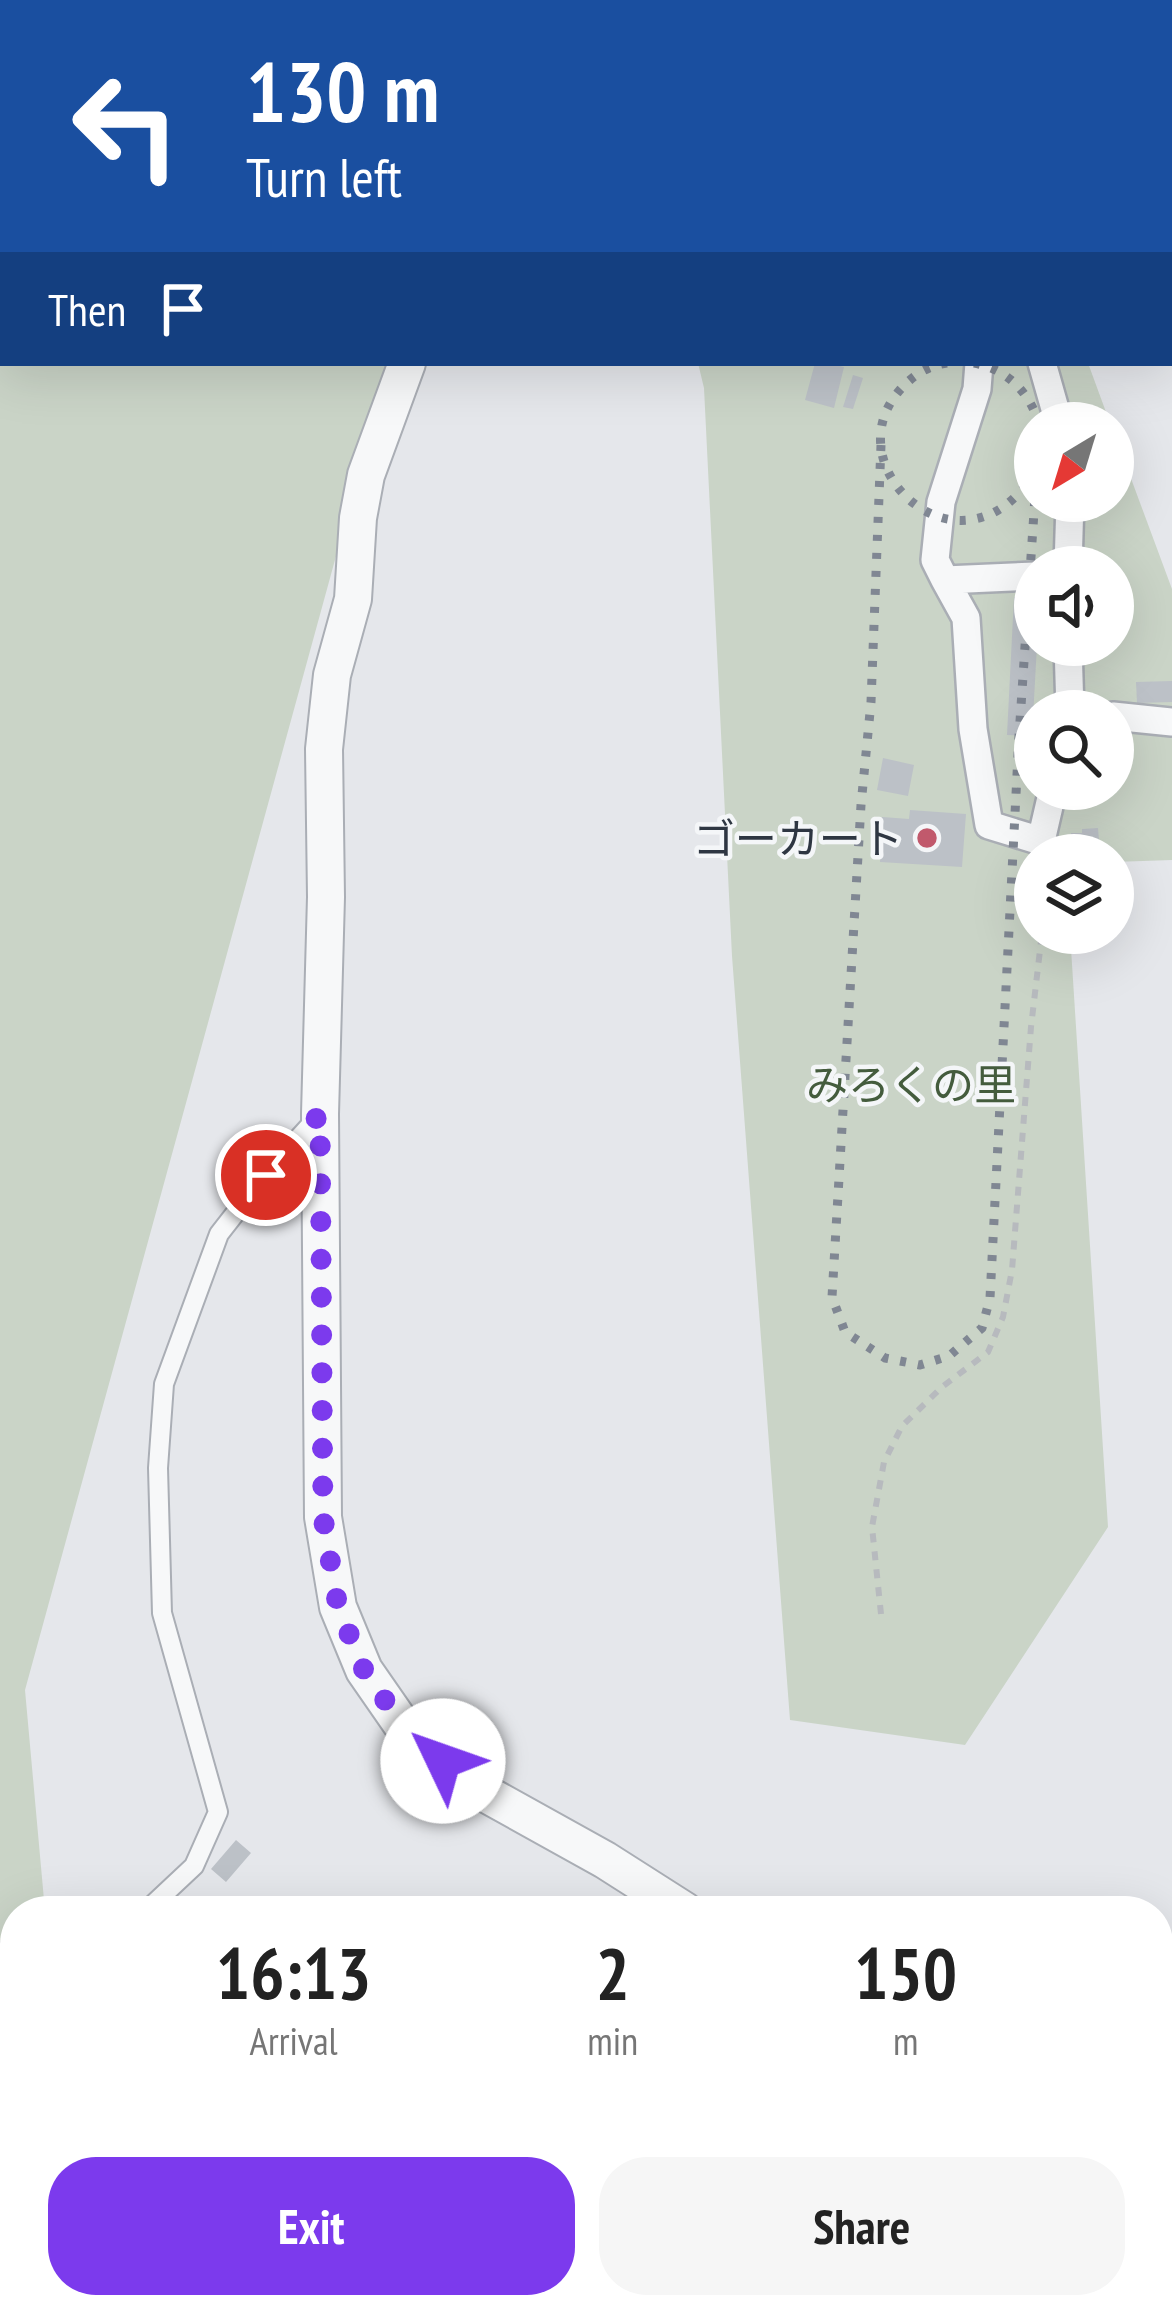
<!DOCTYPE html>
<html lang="en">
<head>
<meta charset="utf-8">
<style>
	body { margin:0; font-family:"PT Sans Narrow","Noto Sans JP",sans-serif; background:#f6f6f6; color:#222; height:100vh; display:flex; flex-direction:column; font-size:45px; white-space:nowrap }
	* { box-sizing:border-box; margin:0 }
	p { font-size:39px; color:#767676 }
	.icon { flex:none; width:66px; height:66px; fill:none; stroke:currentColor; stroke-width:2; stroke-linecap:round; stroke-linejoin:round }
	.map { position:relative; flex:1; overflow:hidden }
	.panel { position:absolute; left:0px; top:1896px; width:1173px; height:423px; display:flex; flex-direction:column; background:#fff; border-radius:48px 48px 0 0; box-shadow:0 12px 48px #0002 }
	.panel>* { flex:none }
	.top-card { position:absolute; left:0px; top:0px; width:1173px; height:366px; box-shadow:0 12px 48px #0002; background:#1a4fa0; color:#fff; overflow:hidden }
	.needle { width:78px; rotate:218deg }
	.fabs { position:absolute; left:1014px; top:402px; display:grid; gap:24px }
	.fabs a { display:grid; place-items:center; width:120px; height:120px; border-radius:50%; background:#fff; box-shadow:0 12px 48px #0002; font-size:60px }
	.pin { position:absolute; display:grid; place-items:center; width:102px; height:102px; color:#fff; margin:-51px; border:6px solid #fff; border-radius:50%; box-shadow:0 3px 12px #0007 }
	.me { position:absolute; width:132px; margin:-66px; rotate:312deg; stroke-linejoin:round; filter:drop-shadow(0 0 9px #0008) }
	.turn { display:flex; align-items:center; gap:42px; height:252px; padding:0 48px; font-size:54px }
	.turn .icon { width:156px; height:156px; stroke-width:2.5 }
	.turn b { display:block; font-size:84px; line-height:102px }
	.then { display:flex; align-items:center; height:114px; padding:0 48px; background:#0003; gap:24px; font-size:45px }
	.eta { display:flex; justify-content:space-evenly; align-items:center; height:204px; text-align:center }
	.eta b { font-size:72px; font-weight:800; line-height:84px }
	.action { display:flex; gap:24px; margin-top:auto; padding:24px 48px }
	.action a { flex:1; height:138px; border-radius:48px; background:#7c3aed; color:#fff; font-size:48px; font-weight:800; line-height:138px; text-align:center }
	.action a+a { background:#f6f6f6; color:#222 }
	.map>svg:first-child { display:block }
	.green { fill:#cad4c7; fill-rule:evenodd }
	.water { fill:#a4b6c6 }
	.building { fill:#bcc1c7 }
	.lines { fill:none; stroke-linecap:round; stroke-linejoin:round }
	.service-casing { stroke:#aaaeb5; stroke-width:22 }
	.pedestrian-casing { stroke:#aaaeb5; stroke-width:32 }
	.minor-casing { stroke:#aaaeb5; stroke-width:40 }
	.path { stroke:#b7babe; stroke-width:6; stroke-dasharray:9 9; stroke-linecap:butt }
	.service { stroke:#f7f8f9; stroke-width:18 }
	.pedestrian { stroke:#f7f8f9; stroke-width:27 }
	.minor { stroke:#f7f8f9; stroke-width:36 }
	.rail { stroke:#808793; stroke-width:9; stroke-dasharray:6 12; stroke-linecap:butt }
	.route { stroke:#7c3aed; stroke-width:21; stroke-dasharray:0 37.8 }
	.poi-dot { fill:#c1596c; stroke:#f4f6f8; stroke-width:4.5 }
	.labels { text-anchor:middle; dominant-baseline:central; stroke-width:9; stroke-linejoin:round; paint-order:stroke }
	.poi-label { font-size:42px; fill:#2e3642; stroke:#f4f6f8; text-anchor:end }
	.park-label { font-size:42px; fill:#445c3d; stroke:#f4f6f8 }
</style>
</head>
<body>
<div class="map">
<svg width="1172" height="2317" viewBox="0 0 1172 2317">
	<rect width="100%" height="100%" fill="#e5e7eb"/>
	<path class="green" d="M0 0H489L488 3H3V363H389L25 1690 45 1911H15V2304H82L83 2317H0Z
		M611 0H1172V184L1170 187V3H611Z
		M698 363H1088L1110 423H1035V501H1113V430L1172 589V860L1113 862V855H1035V933H1070L1108 1527 965 1745 790 1720 732 956 704 388ZM1035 567H1113V645H1035ZM1035 711H1113V789H1035Z"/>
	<path class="water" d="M762 2304H906L919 2317H770Z"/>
	<path class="building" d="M815 363H841L840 366 844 367 834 408 805 400Z
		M853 375 863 378 853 409 843 407Z
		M1014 597 1035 598V645H1037L1032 736 1007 735Z
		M1172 681V702L1137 703 1136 682Z
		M883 758 914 765 908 796 877 790Z
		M910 810 966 814 962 867 880 862 882 817 909 819Z
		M1098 828 1100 852 1084 853V849L1072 850 1071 833H1082V829Z
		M236 1840 251 1853 226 1882 211 1869Z"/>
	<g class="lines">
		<g class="service-casing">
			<path id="service" d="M146 1911 194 1866 218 1812 162 1613 158 1468 164 1384 219 1234 265 1175 316 1119
				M0 1953 15 1948"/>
		</g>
		<g class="pedestrian-casing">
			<path id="pedestrian" d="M1063 0 1069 3
				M1170 63H1172
				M979 363 977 389 941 502 935 560 945 580 1035 576
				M1042 363 1059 423
				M1068 567 1070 501
				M945 580 966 618 973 729 989 825 1041 841 1053 789
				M1068 645 1070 711
				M1113 716 1172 722"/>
		</g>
		<g class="minor-casing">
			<path id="minor" d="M432 0V3
				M407 363 366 475 358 518 353 599 332 675 324 749 326 897 320 1114 323 1517 338 1607 364 1670 407 1732 479 1790 605 1860 685 1911
				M1158 2238 1172 2230
				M625 2304 635 2317"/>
		</g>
		<path class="path" d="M966 3 968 0
			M881 1614 872 1527 884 1462 902 1426 942 1387 988 1352 1003 1317 1012 1270 1031 1027 1042 933"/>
		<use href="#service" class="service"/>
		<use href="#pedestrian" class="pedestrian"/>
		<use href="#minor" class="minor"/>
		<path class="rail" d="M947 363C927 366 912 376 899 391 832 469 963 588 1035 472
			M974 363C1007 369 1029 392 1039 423
			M881 445 871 702 861 805 832 1297 845 1332 885 1358 920 1365 949 1356 982 1328 990 1298 1019 736 1035 497"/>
	</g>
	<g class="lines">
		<path class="route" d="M266 1175 320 1114 323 1517 338 1607 364 1670 407 1732 443 1761"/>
	</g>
	<circle class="poi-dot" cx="927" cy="838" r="12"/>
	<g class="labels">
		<g class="poi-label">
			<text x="903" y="838">ゴーカート</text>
		</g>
		<g class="park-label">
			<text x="911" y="1084">みろくの里</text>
		</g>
	</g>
</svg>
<div class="fabs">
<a><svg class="needle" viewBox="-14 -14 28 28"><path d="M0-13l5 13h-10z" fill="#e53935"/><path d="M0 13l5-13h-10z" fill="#767676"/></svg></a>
<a><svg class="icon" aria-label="sound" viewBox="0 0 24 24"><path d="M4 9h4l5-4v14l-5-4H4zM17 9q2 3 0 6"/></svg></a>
<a><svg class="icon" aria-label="search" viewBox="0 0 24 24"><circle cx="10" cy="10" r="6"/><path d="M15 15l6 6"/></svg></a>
<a><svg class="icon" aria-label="layers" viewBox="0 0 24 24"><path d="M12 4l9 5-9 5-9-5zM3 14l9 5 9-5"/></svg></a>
</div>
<div class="pin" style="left:266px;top:1175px;background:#d93025"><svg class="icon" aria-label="arrive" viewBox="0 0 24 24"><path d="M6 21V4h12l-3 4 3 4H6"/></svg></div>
<svg class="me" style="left:443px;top:1761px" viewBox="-20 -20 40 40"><circle r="19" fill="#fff"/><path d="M0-13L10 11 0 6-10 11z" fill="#7c3aed"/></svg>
<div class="top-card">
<div class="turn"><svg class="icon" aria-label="left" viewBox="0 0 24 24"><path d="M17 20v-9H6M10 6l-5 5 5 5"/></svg><div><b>130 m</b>Turn left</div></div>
<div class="then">Then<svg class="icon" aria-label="arrive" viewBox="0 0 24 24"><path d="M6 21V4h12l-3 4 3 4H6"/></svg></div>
</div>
<section class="panel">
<div class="eta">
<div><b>16:13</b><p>Arrival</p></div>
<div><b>2</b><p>min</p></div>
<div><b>150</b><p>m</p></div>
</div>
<div class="action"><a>Exit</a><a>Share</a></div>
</section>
</div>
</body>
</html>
